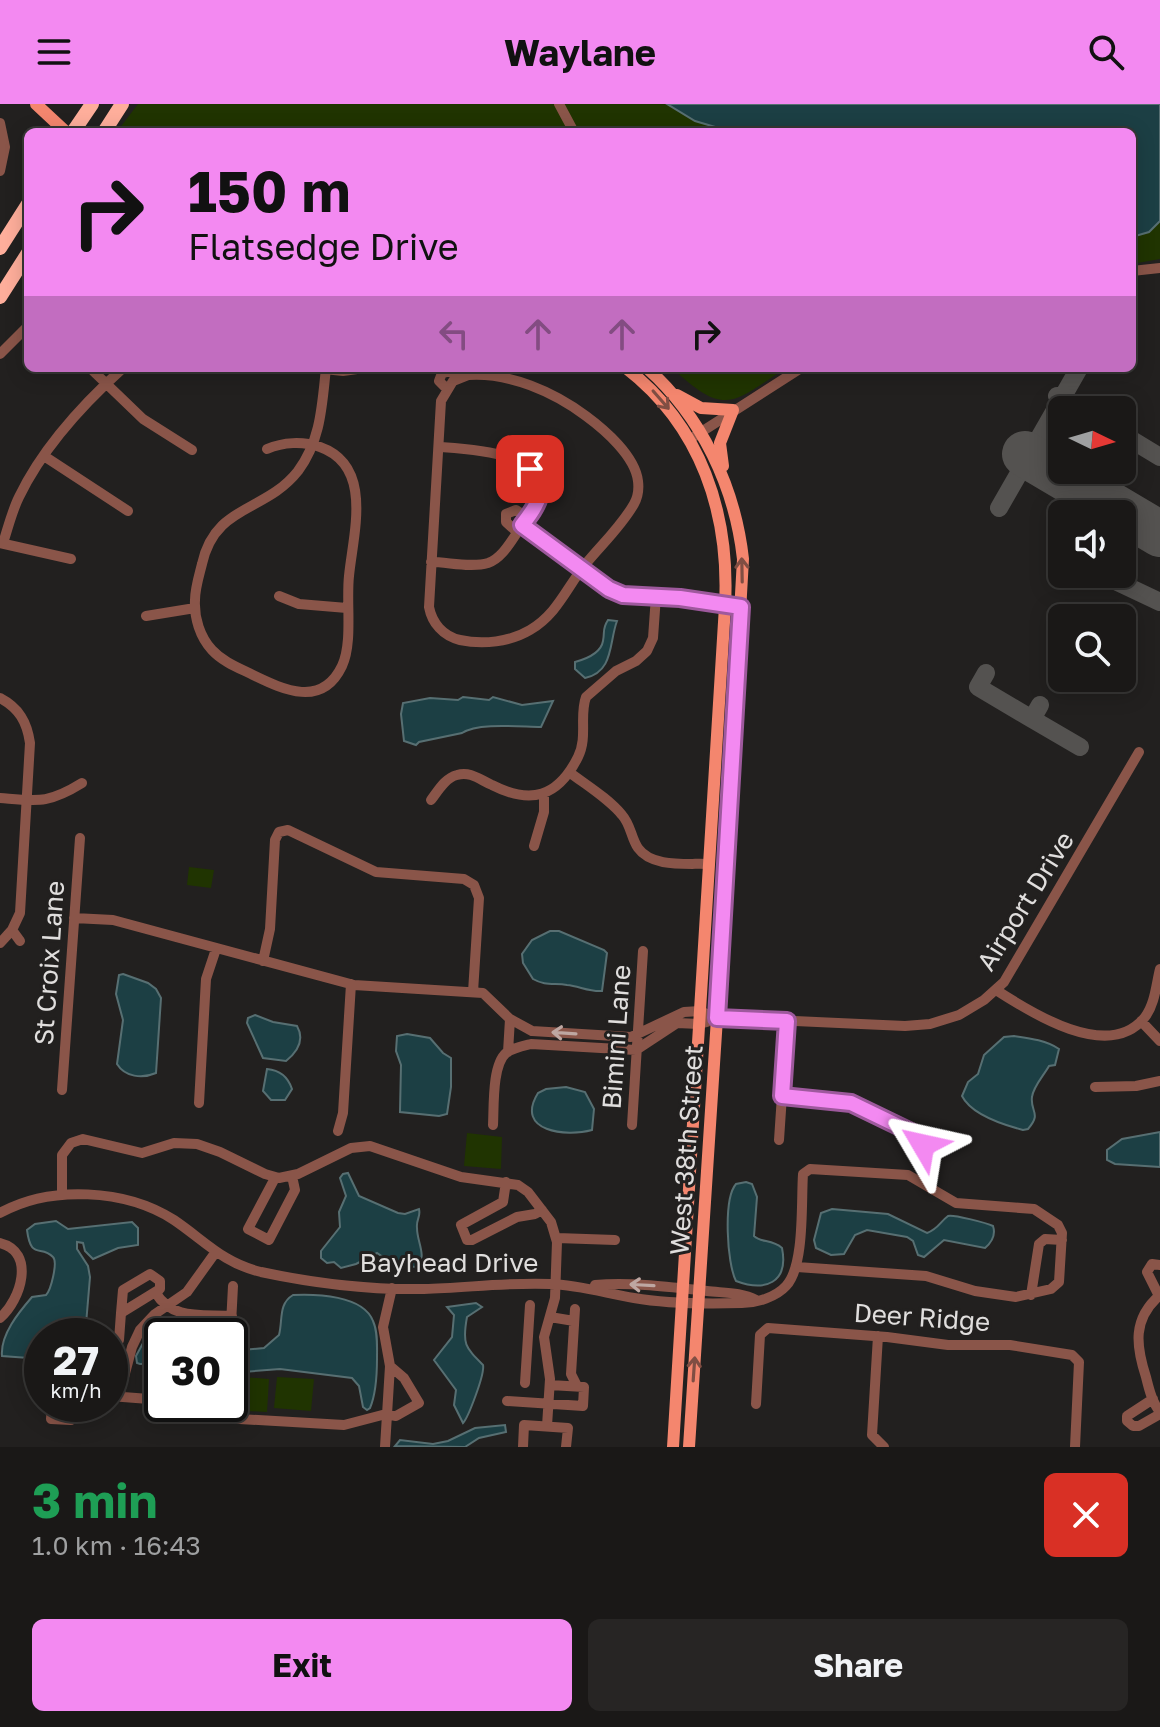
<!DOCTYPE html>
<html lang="en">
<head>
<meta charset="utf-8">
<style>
	body { margin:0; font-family:"Golos Text",sans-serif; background:#272524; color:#f1f3f6; height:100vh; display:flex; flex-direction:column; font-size:30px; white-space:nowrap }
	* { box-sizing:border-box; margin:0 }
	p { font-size:26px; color:#9fa0a1 }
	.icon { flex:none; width:44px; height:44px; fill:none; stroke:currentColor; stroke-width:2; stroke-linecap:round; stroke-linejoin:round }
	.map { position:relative; height:1343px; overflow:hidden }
	.details { display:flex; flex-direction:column; background:#1a1817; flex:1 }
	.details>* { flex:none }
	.hud { position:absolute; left:24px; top:24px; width:1112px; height:244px; border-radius:12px; box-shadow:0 4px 20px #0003,0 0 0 2px #383736; background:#f389f1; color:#111; overflow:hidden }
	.needle { width:52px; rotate:95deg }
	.fabs { position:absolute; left:1048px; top:292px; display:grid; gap:16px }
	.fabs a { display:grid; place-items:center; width:88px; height:88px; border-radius:12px; background:#1a1817; box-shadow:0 4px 20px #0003,0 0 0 2px #383736; font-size:40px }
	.speed { position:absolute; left:24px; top:1214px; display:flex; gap:16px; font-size:40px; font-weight:700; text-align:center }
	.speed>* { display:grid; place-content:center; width:104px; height:104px; border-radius:50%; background:#1a1817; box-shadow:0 4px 20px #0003,0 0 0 2px #383736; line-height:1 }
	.speed small { font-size:20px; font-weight:400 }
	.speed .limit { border:4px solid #111; border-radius:12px; background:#fff; color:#111 }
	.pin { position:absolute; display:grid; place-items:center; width:68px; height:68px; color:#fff; margin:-34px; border-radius:16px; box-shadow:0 4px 12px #0006 }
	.me { position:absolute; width:88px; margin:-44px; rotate:306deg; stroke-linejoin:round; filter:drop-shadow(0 0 6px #0008) }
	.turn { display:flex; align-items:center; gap:28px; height:168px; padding:0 32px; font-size:36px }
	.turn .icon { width:104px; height:104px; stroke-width:2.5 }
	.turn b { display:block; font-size:56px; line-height:68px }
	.lanes { display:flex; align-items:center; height:76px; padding:0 32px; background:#0003; justify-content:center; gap:40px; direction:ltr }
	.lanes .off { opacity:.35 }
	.round { display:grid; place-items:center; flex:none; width:84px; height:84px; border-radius:12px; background:#272524 }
	.head { display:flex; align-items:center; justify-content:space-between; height:136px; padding:0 32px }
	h1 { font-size:48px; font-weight:700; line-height:60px; color:#1e9e55 }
	.primary-button { display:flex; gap:16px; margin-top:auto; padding:16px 32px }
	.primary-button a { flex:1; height:92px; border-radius:12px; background:#f389f1; color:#111; font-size:32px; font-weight:700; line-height:92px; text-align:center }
	.primary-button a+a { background:#272524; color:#f1f3f6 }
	header { display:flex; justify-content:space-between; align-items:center; height:104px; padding:0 32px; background:#f389f1; color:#111; font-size:36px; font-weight:700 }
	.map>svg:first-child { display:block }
	.green { fill:#203401 }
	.water { fill:#1c3f44; stroke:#576f72; stroke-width:2 }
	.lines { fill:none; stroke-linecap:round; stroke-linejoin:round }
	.taxiway { stroke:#545250; stroke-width:18 }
	.runway { stroke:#545250; stroke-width:46 }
	.minor { stroke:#8a5549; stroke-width:10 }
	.major { stroke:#f4866e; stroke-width:12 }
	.highway { stroke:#feae9b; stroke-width:14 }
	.oneway { stroke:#804e43 }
	.oneway2 { stroke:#bea7a2 }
	.route-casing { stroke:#9e599d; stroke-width:20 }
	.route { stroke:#f389f1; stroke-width:14 }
	.labels { text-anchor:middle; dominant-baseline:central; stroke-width:6; stroke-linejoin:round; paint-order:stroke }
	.street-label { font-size:26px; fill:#e0dedd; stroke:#22201f }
</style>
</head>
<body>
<header><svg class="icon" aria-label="menu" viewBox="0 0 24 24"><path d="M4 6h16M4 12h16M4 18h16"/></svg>Waylane<svg class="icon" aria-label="search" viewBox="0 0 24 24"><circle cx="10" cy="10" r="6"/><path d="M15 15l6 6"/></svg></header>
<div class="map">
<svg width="1160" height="1343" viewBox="0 0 1160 1343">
	<rect width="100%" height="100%" fill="#22201f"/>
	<path class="green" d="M138 0H1160V155L1132 160V28H121L119 25Z
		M672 264H786C731 300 725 313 672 264Z
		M189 763 214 766 211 784 187 781Z
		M467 1029 502 1033 501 1065 464 1062Z
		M232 1272 269 1275 267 1308 230 1306Z
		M277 1273 314 1275 311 1307 274 1304Z"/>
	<path class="water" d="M667 0H1160V117L1149 128 1132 133V28H732L695 17Z
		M608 516 617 517C609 538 614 568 585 574L575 565V558C586 555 601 549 603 537 605 527 602 525 608 516Z
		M463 593 489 596 493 593 522 601 553 597 541 623C522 623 478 618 462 629L419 638 416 641 404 637 401 610 403 599 430 594 458 596Z
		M550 827H559L604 846 607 849 602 887C589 888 579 882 567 881 554 879 545 882 533 875L523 859 522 850 532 836Z
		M123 870 148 879 156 885 161 894 156 969C142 975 125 973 117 960L123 916 116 890 119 871Z
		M255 911 273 918 297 922C305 936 297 948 286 957L263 954 247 919 248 914Z
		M407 930 430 934 443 949 451 954V983L447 1010 439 1012 400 1008 401 961 396 947 397 932Z
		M1014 932C1028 934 1046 936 1059 945L1055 961 1049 962C1044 971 1033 983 1032 993 1030 1008 1042 1009 1028 1025L1023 1026C1004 1021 971 1010 962 992L968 978 978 970 984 951 1004 933Z
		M267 965C279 966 288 973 292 985L285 996H271L263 987Z
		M566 983 585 988 594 1005 592 1026C567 1033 514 1028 538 989L546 985Z
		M1160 1028V1063L1115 1060 1107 1056V1046L1122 1035Z
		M348 1069 359 1092 398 1109 405 1110 419 1105C421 1113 416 1115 417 1124 417 1138 426 1149 419 1163L396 1162 377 1149 356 1160 341 1164 334 1158 327 1159 321 1154V1147L340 1123 339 1108 346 1092 340 1074 343 1070Z
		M746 1078 752 1080 757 1093 754 1132C761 1139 772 1135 782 1144 789 1179 765 1188 736 1177 727 1160 723 1095 736 1080Z
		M832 1105 888 1110 927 1129C938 1125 940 1118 948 1112 952 1110 987 1119 993 1122 996 1131 992 1138 985 1144L944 1136 924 1153 918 1151 913 1137 907 1133 867 1126 855 1131 844 1150 831 1151 816 1144 814 1136 821 1109Z
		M56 1117 68 1125 132 1118 138 1124V1141L118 1144 93 1155 85 1147 83 1139 77 1138V1145L88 1162 90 1173 85 1232H42V1255L2 1252C0 1231 19 1208 32 1193L46 1191C51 1186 58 1158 53 1153 41 1140 31 1157 27 1126L35 1120Z
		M293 1191C316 1190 363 1191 373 1217 378 1228 377 1242 377 1254 377 1271 376 1290 370 1304L367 1306 363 1303 359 1282 352 1274 280 1265 230 1269V1247L264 1244 279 1231C283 1216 278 1200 293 1191Z
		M476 1199 482 1203 467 1213C462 1240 465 1243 483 1261 485 1270 468 1314 463 1319L454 1301 456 1286 434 1256 452 1233 454 1211 447 1203Z
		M154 1227 162 1243V1259L140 1260 137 1259 136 1252 148 1230Z
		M505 1321 506 1328 479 1334 465 1343 395 1342 400 1336 433 1340 448 1337 475 1324Z"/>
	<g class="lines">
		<path class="taxiway" d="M1057 292 1081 306
			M1122 330 1160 353
			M999 404 1078 266
			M1105 472 1160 498
			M986 569 978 583 1032 615
			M1040 601 1032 615 1080 643"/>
		<path class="runway" d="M1025 350 1160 430"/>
		<path class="minor" d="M559 0 574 28
			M0 19 5 43 0 67
			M1132 167 1160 164
			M0 250 28 222
			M90 264 143 315 192 346
			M315 264 343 267 357 265
			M468 271C509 268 554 288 586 312 605 326 635 352 638 377 639 385 638 393 634 400 621 423 600 442 584 462 566 485 557 510 530 526 510 538 483 541 460 536 443 532 432 519 429 503L441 297 453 277Z
			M446 284 439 277 442 269 451 267 458 274
			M695 332 801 264
			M267 345C283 338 303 337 320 343 374 362 353 430 349 472 346 498 353 539 342 562 322 604 284 586 253 571 239 564 223 558 212 546 200 533 194 514 195 496 195 484 199 472 202 460 215 400 265 409 298 367 321 336 322 301 326 264
			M44 352 128 407
			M522 421 617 489 680 494 741 503
			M517 428 506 418V410L516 406 528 414
			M0 439 71 455
			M3 439C8 424 12 407 19 393 43 343 82 301 123 264
			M431 458C448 458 471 464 488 459 503 454 512 435 521 423 527 415 536 407 539 398 556 348 467 345 439 343
			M279 492 299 500 347 504
			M146 512 195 504
			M0 594C19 604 27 618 30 639L20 809 12 826 0 839
			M569 668C586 681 608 694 622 711 631 721 631 734 638 744 652 764 687 759 709 760
			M0 694C38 697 48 700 82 679
			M431 696C438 687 445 674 457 671 471 667 480 676 492 681 531 701 558 693 578 653 588 633 579 612 586 593L616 567 636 557 647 547 653 534 656 492
			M534 742 544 708V690
			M74 814 113 816 354 881 483 889 510 915 532 927 631 933 684 908 700 907 717 914H727L905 922 930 920 959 911 984 896 1004 878 1139 648
			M12 826 20 837
			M263 857 270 825 275 736 279 728 288 726 376 768 464 775 474 781 479 794 473 888
			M996 886C1030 908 1109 959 1145 913 1155 900 1156 881 1160 865
			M1141 917 1160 937
			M508 948 510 915
			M1095 983 1136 982 1160 977
			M62 986 80 734
			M782 992 851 999 913 1029 923 1041
			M199 999 206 875 216 845
			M493 1021C494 1003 492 961 506 949 513 944 523 942 531 940L636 946 677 919 699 920 707 918
			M632 1021 643 847
			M338 1027 343 1009 351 880
			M779 1036 787 917
			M275 1074 248 1125 269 1136 295 1086 292 1072
			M506 1078 503 1098 461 1121 467 1136H472L517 1113 535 1110 542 1106
			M62 1091V1051L71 1039 83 1035 142 1049 174 1039 197 1040 220 1048 265 1070 279 1074 298 1070 351 1044 370 1042 461 1073 518 1081 528 1088 551 1118 557 1138 555 1194 544 1233 550 1275 547 1322
			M0 1109C50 1081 126 1085 174 1116 205 1137 223 1159 261 1168 313 1179 371 1186 424 1185 466 1184 508 1178 550 1180 579 1181 605 1189 634 1194 668 1200 708 1200 742 1199 757 1199 776 1193 786 1182 805 1162 801 1098 803 1070L810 1065 908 1071 956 1099 1034 1105 1058 1121 1062 1129 1059 1178 1051 1185 1016 1193 975 1187 926 1172 797 1163
			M557 1134 615 1136
			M0 1139C36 1148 21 1196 0 1214
			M595 1181C632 1178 670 1183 707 1187 724 1189 741 1188 756 1196
			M155 1188C173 1217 201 1210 232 1212
			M1031 1191 1039 1140 1045 1135 1062 1136
			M1160 1191C1132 1215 1136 1242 1146 1273 1149 1285 1152 1298 1160 1308
			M1159 1192 1147 1168 1152 1160 1160 1161
			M575 1205 571 1270 577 1282
			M550 1213 574 1217
			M878 1232 872 1331 884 1343
			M119 1236 121 1209 160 1185V1177L150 1170 123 1186 121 1209
			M230 1239 233 1182
			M525 1279 530 1201
			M110 1292 162 1296
			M119 1292 132 1243 140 1226 155 1210 187 1188 215 1149
			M1153 1295 1127 1312V1317L1133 1322H1139L1160 1310
			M507 1297 583 1302 584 1283 550 1281
			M52 1300 51 1315 71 1316V1300
			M185 1300 197 1310 206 1313 344 1321 386 1310 396 1312 419 1299 404 1274 390 1262 383 1223 392 1184
			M756 1300 760 1231 768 1224 887 1233 948 1241H1010L1072 1251 1079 1258 1075 1343
			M385 1343 390 1262
			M523 1343 524 1321 568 1324 566 1343"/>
		<path class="major" d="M36 0 66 28
			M626 264C701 322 730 409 725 502L673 1343
			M647 264C702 313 735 383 743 455L717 914 689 1343
			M677 291 701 304 733 306 720 339 723 362"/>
		<path class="highway" d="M73 28 92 0
			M104 28 122 0
			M0 144 28 100
			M0 193 28 149"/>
	</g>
	<defs><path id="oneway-shaft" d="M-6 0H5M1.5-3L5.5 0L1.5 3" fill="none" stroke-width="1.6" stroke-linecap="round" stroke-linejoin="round" transform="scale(2)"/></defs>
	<g class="oneway">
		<use href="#oneway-shaft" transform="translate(661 296) rotate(49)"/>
		<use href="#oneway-shaft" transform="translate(742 466) rotate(-91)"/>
		<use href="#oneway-shaft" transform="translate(694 1265) rotate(-86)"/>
	</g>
	<g class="oneway2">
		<use href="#oneway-shaft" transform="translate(564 929) rotate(-176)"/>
		<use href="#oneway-shaft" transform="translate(642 1181) rotate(-177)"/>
	</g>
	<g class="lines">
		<g class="route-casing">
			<path id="route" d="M530 365C549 386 537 402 522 421L609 485 623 491 680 494 741 503 717 914 787 917 782 992 851 999 913 1029 923 1041"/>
		</g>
		<use href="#route" class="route"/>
	</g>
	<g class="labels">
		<g class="street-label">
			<text transform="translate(1025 797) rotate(-58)">Airport Drive</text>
			<text transform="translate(49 859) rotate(-86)">St Croix Lane</text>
			<text transform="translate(616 933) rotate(-86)">Bimini Lane</text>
			<text transform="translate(686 1046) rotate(-86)">West 38th Street</text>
			<text x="449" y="1158">Bayhead Drive</text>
			<text transform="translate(922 1213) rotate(4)">Deer Ridge</text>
		</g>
	</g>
</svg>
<div class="fabs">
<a><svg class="needle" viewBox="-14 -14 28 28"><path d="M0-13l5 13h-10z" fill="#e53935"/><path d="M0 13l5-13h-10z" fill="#9fa0a1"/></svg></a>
<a><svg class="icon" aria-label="sound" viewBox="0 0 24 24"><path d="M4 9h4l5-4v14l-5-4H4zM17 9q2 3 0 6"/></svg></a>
<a><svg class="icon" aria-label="search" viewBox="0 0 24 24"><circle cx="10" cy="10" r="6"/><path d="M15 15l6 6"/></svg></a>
</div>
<div class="speed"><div>27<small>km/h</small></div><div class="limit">30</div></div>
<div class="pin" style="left:530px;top:365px;background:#d93025"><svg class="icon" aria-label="arrive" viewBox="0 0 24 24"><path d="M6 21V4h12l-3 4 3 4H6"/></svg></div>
<svg class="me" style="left:923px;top:1041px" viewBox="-20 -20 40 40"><path d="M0-17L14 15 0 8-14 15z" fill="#f389f1" stroke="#fff" stroke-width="4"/></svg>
<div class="hud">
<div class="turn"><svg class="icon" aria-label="right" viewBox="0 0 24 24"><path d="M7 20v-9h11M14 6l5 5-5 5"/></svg><div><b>150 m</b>Flatsedge Drive</div></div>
<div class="lanes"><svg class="icon off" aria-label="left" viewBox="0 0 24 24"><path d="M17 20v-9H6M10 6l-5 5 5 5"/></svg><svg class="icon off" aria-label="ahead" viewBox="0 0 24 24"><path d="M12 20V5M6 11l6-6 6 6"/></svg><svg class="icon off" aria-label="ahead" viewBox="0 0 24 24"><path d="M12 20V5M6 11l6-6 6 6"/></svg><svg class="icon" aria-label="right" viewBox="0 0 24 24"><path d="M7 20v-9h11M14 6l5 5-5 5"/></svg></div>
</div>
</div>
<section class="details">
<div class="head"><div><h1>3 min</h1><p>1.0 km · 16:43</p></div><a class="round" style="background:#d93025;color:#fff"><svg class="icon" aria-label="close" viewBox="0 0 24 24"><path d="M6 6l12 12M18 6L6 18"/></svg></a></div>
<div class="primary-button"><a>Exit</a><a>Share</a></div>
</section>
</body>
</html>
